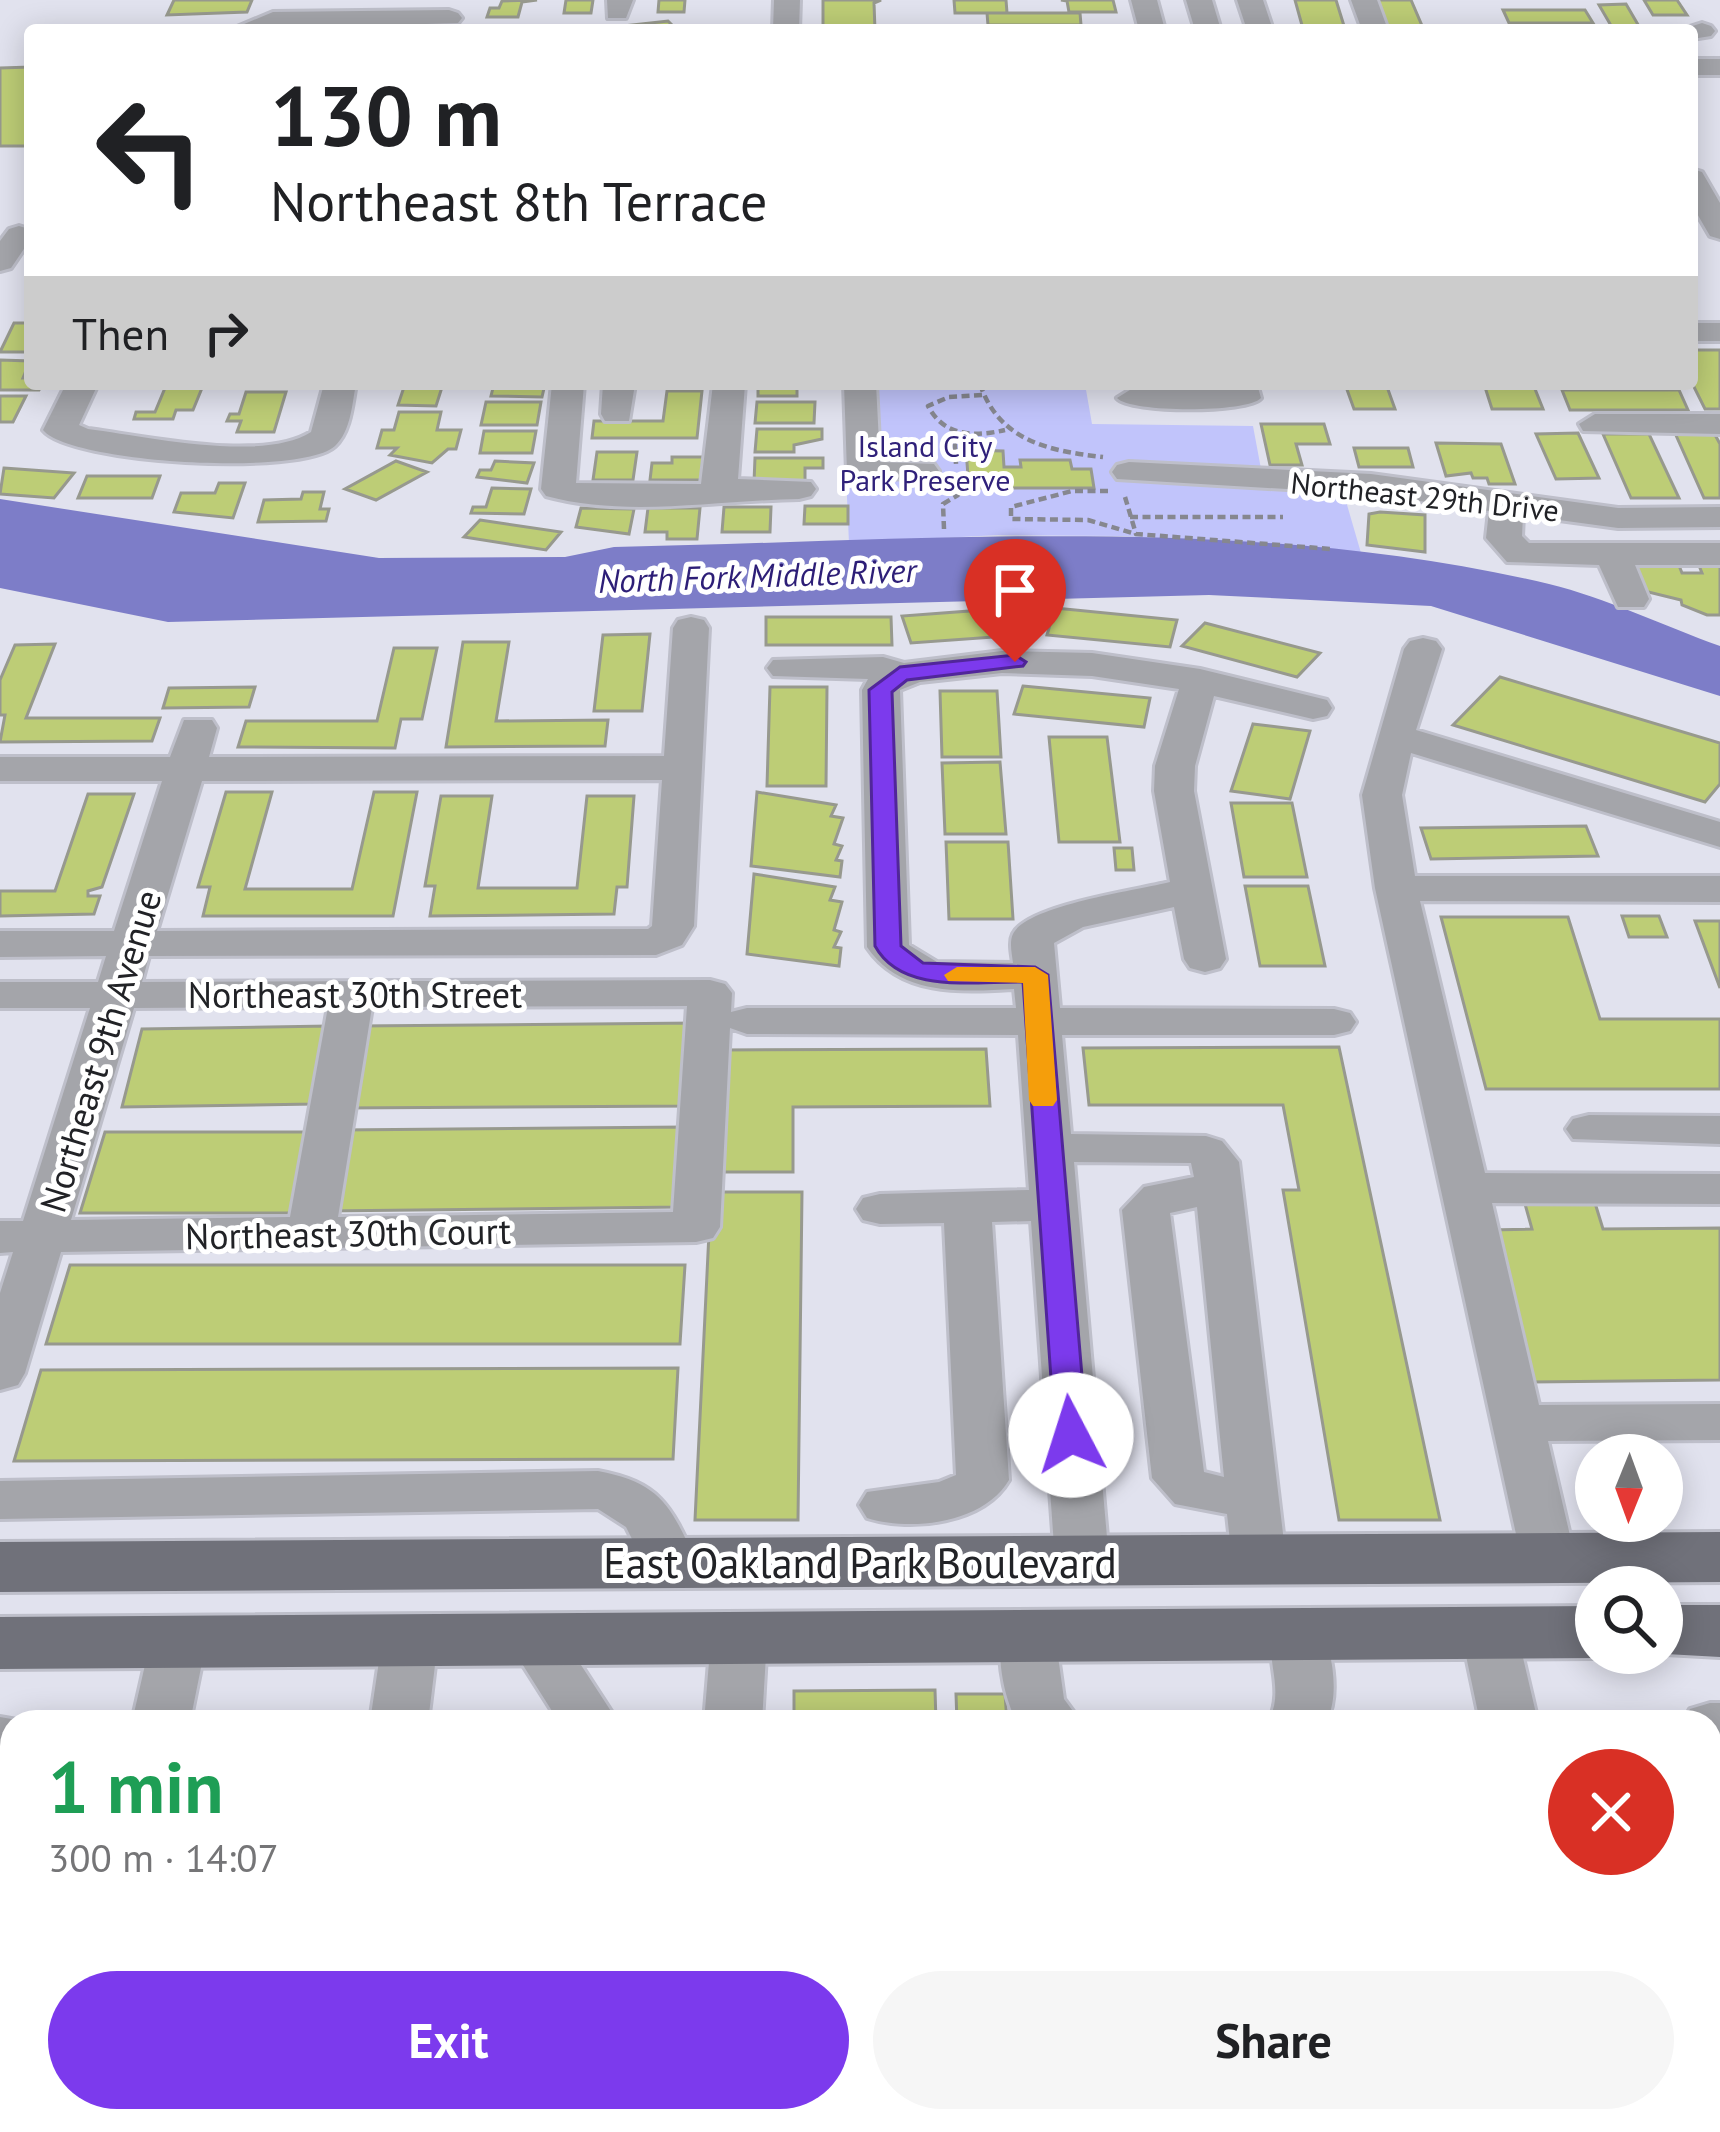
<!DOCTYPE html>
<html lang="en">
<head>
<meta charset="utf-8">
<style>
	body { margin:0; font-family:"PT Sans",sans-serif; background:#f6f6f6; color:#202124; height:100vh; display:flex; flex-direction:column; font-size:45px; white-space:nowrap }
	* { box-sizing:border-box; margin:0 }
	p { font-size:39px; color:#757577 }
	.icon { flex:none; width:66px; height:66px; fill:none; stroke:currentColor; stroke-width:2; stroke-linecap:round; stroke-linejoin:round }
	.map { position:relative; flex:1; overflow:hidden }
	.side { position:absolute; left:0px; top:1710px; width:1722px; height:423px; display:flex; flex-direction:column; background:#fff; border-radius:36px 36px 0 0; box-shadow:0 6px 30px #0003 }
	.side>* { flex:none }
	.banner { position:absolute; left:24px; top:24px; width:1674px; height:366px; border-radius:12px; box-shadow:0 6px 30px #0003; background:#fff; color:#202124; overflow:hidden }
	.needle { width:78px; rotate:181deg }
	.buttons { position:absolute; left:1575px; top:1434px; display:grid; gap:24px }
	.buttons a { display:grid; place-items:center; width:108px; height:108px; border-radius:50%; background:#fff; box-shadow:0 6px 30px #0003; font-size:60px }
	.pin { position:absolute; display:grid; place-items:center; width:102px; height:102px; color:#fff; margin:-123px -51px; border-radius:50% 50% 50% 0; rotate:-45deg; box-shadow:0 0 12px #0007 }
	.pin .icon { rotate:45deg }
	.me { position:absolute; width:132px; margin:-66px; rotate:355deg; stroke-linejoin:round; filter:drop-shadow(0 0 9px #0008) }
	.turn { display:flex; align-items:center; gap:42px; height:252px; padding:0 48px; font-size:54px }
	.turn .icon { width:156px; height:156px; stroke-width:2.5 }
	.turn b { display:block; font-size:84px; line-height:102px }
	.then { display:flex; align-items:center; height:114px; padding:0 48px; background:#0003; gap:24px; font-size:45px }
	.round { display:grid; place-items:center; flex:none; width:126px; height:126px; border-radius:63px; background:#f6f6f6 }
	.summary { display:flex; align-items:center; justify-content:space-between; height:204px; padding:0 48px }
	h1 { font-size:72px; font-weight:800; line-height:90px; color:#1e9e55 }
	.cta { display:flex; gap:24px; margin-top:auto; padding:24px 48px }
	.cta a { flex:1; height:138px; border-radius:72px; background:#7c3aed; color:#fff; font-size:48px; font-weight:800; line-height:138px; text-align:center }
	.cta a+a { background:#f6f6f6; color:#202124 }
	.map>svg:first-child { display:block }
	.green { fill:#c1c4fb }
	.water { fill:#7d7dc8 }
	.building { fill:#bdcd76; stroke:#97998e; stroke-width:3 }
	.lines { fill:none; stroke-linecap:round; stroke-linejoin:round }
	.minor-casing { stroke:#bebfca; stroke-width:6 }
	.major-casing { stroke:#bebfca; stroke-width:6 }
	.path { stroke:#86878f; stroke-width:4.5; stroke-dasharray:8 4.5; stroke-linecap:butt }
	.minor { fill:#a4a5aa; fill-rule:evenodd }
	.major { fill:#70717a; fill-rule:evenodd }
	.route { fill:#7c3aed; stroke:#51269a; stroke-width:3 }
	.slow { fill:#f59e0b }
	.labels { text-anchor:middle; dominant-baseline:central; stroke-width:10; stroke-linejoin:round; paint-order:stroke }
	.far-park-label { font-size:30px; fill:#30217a; stroke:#fff }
	.far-street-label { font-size:30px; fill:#212226; stroke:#fff }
	.far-water-label { font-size:33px; font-style:italic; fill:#2d1e77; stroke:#fff }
	.street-label { font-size:36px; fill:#212226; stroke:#fff }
	.near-street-label { font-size:42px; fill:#212226; stroke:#fff }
</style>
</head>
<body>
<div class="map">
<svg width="1720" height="2132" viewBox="0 0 1720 2132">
	<rect width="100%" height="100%" fill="#e1e2ee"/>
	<path class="green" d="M842 384H1085L1092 424 1253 426 1264 485 1343 491 1361 553 1124 536 998 535 849 543Z"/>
	<path class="water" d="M0 499 379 558 565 557 614 547C923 541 1245 512 1549 584 1606 598 1664 626 1720 646V696L1431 606 1209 595 168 622 0 588Z"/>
	<path class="building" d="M174 0H252L247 12 167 15Z
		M537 0 522 2 518 17H487L490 8H499L502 1Z
		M566 0H593L591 13H564Z
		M659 0H685L684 12H658Z
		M823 0H881L874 3 875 30H823Z
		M954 0H1006L1007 13H955Z
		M1113 0 1116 12H1069L1067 1 1061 0Z
		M1295 0H1336L1345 29H1303Z
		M1374 0H1411L1423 28H1384Z
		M1644 0H1677L1687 15H1653Z
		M1626 4 1640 28 1613 29 1599 5Z
		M1503 10H1585L1593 23H1509Z
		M987 13H1080L1081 25H988Z
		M668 21 676 29 628 30 624 26Z
		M30 67V146H0V68Z
		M14 323H30V352H0Z
		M1692 350H1720V409H1705L1692 383Z
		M0 360 30 361 23 378H30V384H43L39 390H0Z
		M405 384H443L436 406 398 405Z
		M494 384H545L542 397 491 396Z
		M758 384H797V396H758Z
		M1126 384H1230L1231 387H1127Z
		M1345 384H1386L1395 409H1354Z
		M1484 384H1533L1543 409H1492Z
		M165 388H202L193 410H176L173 419H134L136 412H155Z
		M1562 390H1679L1688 410H1570Z
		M667 391H702L697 438H592L594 421H663Z
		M246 392H286L274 432H237L241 421H227L230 414H239Z
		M0 396H26L13 422H0Z
		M486 402H541L537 425H481Z
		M757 402H815L814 423H755Z
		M399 412H441L437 430H461L456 449H448L432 463 390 455 397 448H377L382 430H394Z
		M1261 424H1324L1330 444H1296L1302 465H1270Z
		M757 429H822V439L794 445V452H755Z
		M484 431H536L532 453H480Z
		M1578 433 1599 478 1556 479 1536 434Z
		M1675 433H1714L1720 444V498H1704Z
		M1603 434H1649L1679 498H1631Z
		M1436 443 1501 444 1515 484H1489L1487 478H1473L1471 473 1446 476Z
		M1354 448H1408L1413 467H1359Z
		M966 450 1003 451 1004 467H1021L1020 460H1070L1072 469H1091L1094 488H969Z
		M597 452H637L633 480H593Z
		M672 457H703L701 480H650L652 463H672Z
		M755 458H823V468H805V482H754Z
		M396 461 427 472 376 500 345 489Z
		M495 461 534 463 527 483 477 477 480 470H491Z
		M4 468 74 473 54 498 0 494Z
		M87 476H160L152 498H78Z
		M219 483H245L233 518 174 512 181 493H215Z
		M492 488 531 489 524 514 471 513 473 507H486Z
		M303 492H324L320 509H329L326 521 258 522 264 500 301 499Z
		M805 506H848V524H804Z
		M724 507H771L770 532H722Z
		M581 508 634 509 629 534 576 527Z
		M648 508H700L697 539H667V532H645Z
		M1380 512 1425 515V552L1367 545 1369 514Z
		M480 520 561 532 546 550 464 537Z
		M1678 563 1682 573H1702L1698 563H1720V615H1707L1682 605 1681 600 1636 589 1619 564Z
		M1023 607 1034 634 911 643 902 616Z
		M1055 608 1177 620 1170 647 1047 635Z
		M766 617H891L892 645H766Z
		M1205 623 1320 653 1297 677 1182 646Z
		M650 634 642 711H594L603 635Z
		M463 642H509L496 721 608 720 605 746 446 747Z
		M55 644 26 718H160L152 741 0 742 5 715H0V680L15 645Z
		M394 648H437L422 719H401L395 748 238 747 246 721H377Z
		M1500 677 1720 743V784L1705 802 1453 725Z
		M1023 686 1150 698 1144 727 1014 714Z
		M255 687 249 707 163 708 169 688Z
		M770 687H827L826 786H767Z
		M940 691H997L1001 757H942Z
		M1253 724 1310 731 1290 799 1231 791Z
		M1049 737H1107L1120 842H1059Z
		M1000 762 1006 834H945L942 763Z
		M226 792H272L245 889H352L374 792H417L393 916H203L210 887H198Z
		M757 792 836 805 831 816 843 818 834 844 842 846 836 860 842 861 840 877 751 866Z
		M88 794H134L102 887 88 891V896H100L94 914 0 916V891H55Z
		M441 796H492L478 888H577L587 796H634L627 887H617L614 914 430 916 435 886H425Z
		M1231 803H1292L1307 877H1244Z
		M1586 826 1598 856 1431 859 1421 828Z
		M946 842H1008L1013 919H949Z
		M1114 848H1132L1134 870H1116Z
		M754 874 835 887 830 900 842 902 834 930 841 932 834 947 841 948 839 966 747 954Z
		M1245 886H1308L1325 966H1260Z
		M1622 916H1659L1667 937H1629Z
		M1441 917H1568L1600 1019H1720V1089H1486Z
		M1695 921H1720V988Z
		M697 1023 693 1106 341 1108 357 1026Z
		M328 1026 314 1104 122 1107 142 1029Z
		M1339 1047 1440 1520H1339L1283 1190H1299L1283 1105H1089L1083 1048Z
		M986 1049 990 1106 793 1107V1172H716L721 1050Z
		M685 1127 681 1207 324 1211 339 1130Z
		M105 1132H310L292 1213H80Z
		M711 1192H802L798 1520H695Z
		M1595 1203 1603 1229 1720 1228V1380L1532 1382 1490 1230 1532 1229 1525 1204Z
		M70 1265H685L680 1344H46Z
		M678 1368 673 1459 14 1461 41 1370Z
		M935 1690 936 1722H794V1691Z
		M956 1694H1005L1007 1722H957Z
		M1710 1778H1720V1842H1710Z
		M1710 2008H1720V2113H1710Z
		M580 2121H701L700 2132H579Z"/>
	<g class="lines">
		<g class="minor-casing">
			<path id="minor" d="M607 0H633L626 18H608Z
				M774 0H800L799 30H773Z
				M1131 0H1157L1165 30H1139Z
				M1186 0H1212L1221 30H1195Z
				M1237 0H1263L1273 30H1247Z
				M1351 0H1377L1388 30H1362Z
				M449 10 458 13 462 18 458 23 230 30 273 12Z
				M1702 23 1711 26 1715 31 1711 36 1692 39V30H1680Z
				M1692 59H1720V75H1692Z
				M1692 169 1702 172 1720 203V239L1710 236 1692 205Z
				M19 226 29 229 30 240 11 268 0 271V241L9 229Z
				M1692 323H1720V341H1692Z
				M66 384H98L79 425 88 429C145 436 262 463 311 432L324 384H356C352 404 351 431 335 446 301 477 69 463 43 430Z
				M552 384H584L576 483 701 484 713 384H745L738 479 811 482 816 489 811 496 799 499C717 500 627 518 546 496L541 489Z
				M603 384H635L629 421H605L601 414Z
				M844 384H876L880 462 934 464 939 471 934 478 852 479 847 472Z
				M1225 384H1257L1261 398C1248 413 1130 413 1117 398L1133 388H1226Z
				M1595 414H1720V434L1583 431 1579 424Z
				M1129 462 1371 474 1618 508 1720 507V527L1618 528 1523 515 1522 536 1529 543H1720V565H1635L1649 599 1644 607H1618L1599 565 1507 562 1486 538 1489 511 1371 494 1117 479 1112 472 1117 465Z
				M691 617 704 620 709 628 694 926 682 945 656 955 149 956 142 982 710 980 725 984 732 993 731 1012 747 1008H1016L1014 989C961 992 900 996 867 947L862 690 868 679 773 676 767 668 773 660 883 657 904 663 1002 651 1092 653 1200 669 1327 700 1332 708 1327 716 1313 719 1214 696 1195 766 1194 791 1226 959 1220 968 1205 972 1190 968 1184 959 1174 907 1083 927 1054 943 1060 1008 1334 1009 1350 1013 1356 1022 1350 1031 1334 1035H1062L1071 1134 1206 1136 1222 1141 1239 1162 1286 1559 1278 1573 1259 1579 1240 1573 1232 1559 1227 1514 1175 1504 1152 1478 1122 1210 1144 1187 1194 1177 1191 1163 1074 1162 1109 1560 1101 1574 1082 1580 1063 1574 1055 1560 1031 1221 992 1222 1009 1480C984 1523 912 1532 867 1518L859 1505 867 1492 939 1482 956 1475 944 1223 880 1224 863 1220 856 1209 863 1198 880 1194 1029 1190 1018 1035 747 1034 730 1028 720 1227 713 1238 696 1242 61 1252 25 1373 18 1385 0 1390V1293L13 1252 0 1253V1221H23L90 1008H0V982H98L106 956 0 957V931H114L162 781H0V757H170L184 720H212L217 728 209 757 664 756 673 628 678 620ZM1002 673 1092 676 1179 689 1155 766 1154 791 1170 882C1139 890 1027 905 1013 934 1009 942 1012 954 1013 963L937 962 909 945 900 690 920 682ZM662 780 652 926 648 929 157 931 202 781ZM687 1006 673 1212 338 1217 372 1007ZM328 1007 290 1217 71 1220 134 1008ZM1197 1207 1224 1477 1204 1472 1170 1213Z
				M1423 638 1436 641 1442 649 1416 730 1720 822V847L1411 753 1402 795 1415 876H1720V902L1420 901 1485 1173 1720 1174V1204L1492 1203 1539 1405 1720 1404V1440L1548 1441 1575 1557 1567 1571 1548 1577 1529 1571 1521 1557 1375 888 1362 795 1404 649 1410 641Z
				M1589 1115 1720 1116V1144L1573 1139 1566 1129 1573 1119Z
				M598 1471C662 1483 671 1507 697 1563L689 1577 670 1583 651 1577 626 1527 598 1509 0 1519V1481Z
				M1489 1611 1509 1617 1517 1632 1538 1722H1480L1461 1632 1469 1617Z
				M1297 1613 1317 1619C1332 1646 1341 1695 1326 1722H1268C1288 1686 1259 1653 1277 1619Z
				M1027 1614 1047 1620 1055 1635 1064 1699 1081 1722H1017C1003 1696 993 1646 1007 1620Z
				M739 1617 759 1623 767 1638 762 1722H704L711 1638 719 1623Z
				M535 1619 555 1625 618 1722H559L507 1640 515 1625Z
				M410 1620 430 1626 438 1641 428 1722H370L382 1641 390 1626Z
				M178 1622 198 1628 206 1643 190 1722H132L150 1643 158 1628Z
				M1710 1703H1720V1747H1710V1722H1683L1690 1709Z
				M0 1717 28 1722H12V1761H0Z
				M0 1827H12V1875H0Z
				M44 2121H108L106 2132H42Z
				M179 2121H243L241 2132H177Z
				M456 2121H520L519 2132H455Z
				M1424 2121H1488L1490 2132H1426Z
				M1565 2121H1629L1632 2132H1568Z"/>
		</g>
		<g class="major-casing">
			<path id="major" d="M1720 1532V1582L0 1592V1542Z
				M1662 1605H1720V1657L1648 1653H1662Z
				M1596 1606V1653H1613L1596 1658 0 1669V1617Z"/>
		</g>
		<path class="path" d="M980 384C999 441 1049 451 1103 457
			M982 395 949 397 928 406C944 437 975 437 1005 430
			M954 431 956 464
			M1108 491H1072L1011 507V519L1088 520 1136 534
			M1125 497 1136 534 1331 549
			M1130 517H1283
			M944 529 943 504 958 495 957 477"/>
		<use href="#minor" class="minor"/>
		<use href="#major" class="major"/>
	</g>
	<path class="route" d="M1015 655 1026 662 1023 666 907 680 892 692 901 946 923 963 1035 967 1048 975 1087 1435 1082 1442H1060L1055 1435 1023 982C975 981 902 995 875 946L869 690 900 667Z"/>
	<path class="slow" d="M957 967H1035L1048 975 1057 1100 1053 1106H1033L1029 1100 1023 983 948 981 944 975Z"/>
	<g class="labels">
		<g class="far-park-label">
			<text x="925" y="445">Island City<tspan x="925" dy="34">Park Preserve</tspan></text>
		</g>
		<g class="far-street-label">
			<text transform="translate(1425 496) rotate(6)">Northeast 29th Drive</text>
		</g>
		<g class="far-water-label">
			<text transform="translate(757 575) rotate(-2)">North Fork Middle River</text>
		</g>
		<g class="street-label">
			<text x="355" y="994">Northeast 30th Street</text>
			<text transform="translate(100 1051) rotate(-73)">Northeast 9th Avenue</text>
			<text transform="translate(348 1233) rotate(-1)">Northeast 30th Court</text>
		</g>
		<g class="near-street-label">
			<text x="860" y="1562">East Oakland Park Boulevard</text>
		</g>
	</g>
</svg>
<div class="buttons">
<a><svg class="needle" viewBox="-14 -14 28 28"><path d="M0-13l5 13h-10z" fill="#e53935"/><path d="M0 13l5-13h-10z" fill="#757577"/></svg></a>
<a><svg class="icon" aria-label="search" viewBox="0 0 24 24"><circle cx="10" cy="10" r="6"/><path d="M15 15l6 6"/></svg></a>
</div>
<div class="pin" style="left:1015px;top:662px;background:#d93025"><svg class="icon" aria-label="arrive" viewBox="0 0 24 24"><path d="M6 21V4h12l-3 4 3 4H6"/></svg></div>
<svg class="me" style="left:1071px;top:1435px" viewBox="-20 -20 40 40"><circle r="19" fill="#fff"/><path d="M0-13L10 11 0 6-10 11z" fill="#7c3aed"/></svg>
<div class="banner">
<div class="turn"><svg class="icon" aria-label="left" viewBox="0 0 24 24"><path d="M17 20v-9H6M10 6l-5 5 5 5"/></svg><div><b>130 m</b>Northeast 8th Terrace</div></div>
<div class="then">Then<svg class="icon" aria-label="right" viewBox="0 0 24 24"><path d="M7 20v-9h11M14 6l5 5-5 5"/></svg></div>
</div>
<section class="side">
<div class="summary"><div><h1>1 min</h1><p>300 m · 14:07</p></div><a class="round" style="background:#d93025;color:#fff"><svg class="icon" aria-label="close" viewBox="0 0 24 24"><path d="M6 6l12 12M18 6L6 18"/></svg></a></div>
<div class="cta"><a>Exit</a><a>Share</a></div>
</section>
</div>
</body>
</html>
